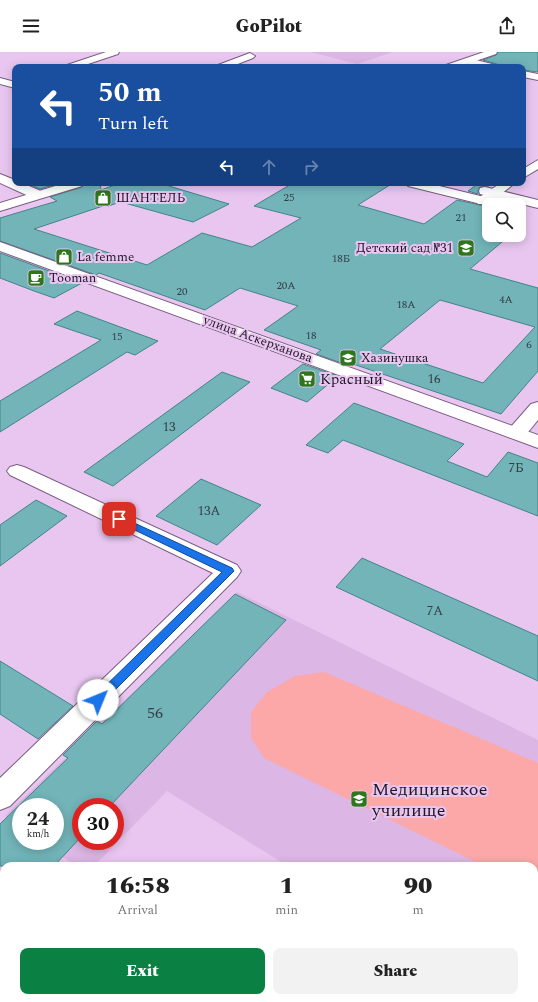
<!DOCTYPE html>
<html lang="en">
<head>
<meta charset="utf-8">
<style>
	body { margin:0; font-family:Spectral,serif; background:#f2f2f2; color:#222; height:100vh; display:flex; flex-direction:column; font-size:15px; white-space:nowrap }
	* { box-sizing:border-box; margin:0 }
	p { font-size:13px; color:#767676 }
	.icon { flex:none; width:22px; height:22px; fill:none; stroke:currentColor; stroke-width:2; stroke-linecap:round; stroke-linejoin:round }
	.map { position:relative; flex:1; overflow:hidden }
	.panel { position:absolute; left:0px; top:810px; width:538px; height:140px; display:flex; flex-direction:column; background:#fff; border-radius:12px 12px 0 0; box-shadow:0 2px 10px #0003 }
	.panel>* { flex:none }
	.guide { position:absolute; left:12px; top:12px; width:514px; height:122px; border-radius:8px; box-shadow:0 2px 10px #0003; background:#1a4fa0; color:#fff; overflow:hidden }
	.buttons { position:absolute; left:482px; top:146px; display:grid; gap:8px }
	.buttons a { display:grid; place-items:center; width:44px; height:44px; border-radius:8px; background:#fff; box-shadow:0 2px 10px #0003; font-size:20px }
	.speed { position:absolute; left:12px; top:746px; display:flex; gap:8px; font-size:20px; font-weight:700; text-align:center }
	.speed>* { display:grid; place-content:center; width:52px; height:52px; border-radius:50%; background:#fff; box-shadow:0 2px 10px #0003; line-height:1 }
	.speed small { font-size:10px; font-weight:400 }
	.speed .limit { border:6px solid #d22; background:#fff; color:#111 }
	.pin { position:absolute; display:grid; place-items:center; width:34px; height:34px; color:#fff; margin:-17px; border-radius:8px; box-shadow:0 2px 6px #0006 }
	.me { position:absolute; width:44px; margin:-22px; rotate:45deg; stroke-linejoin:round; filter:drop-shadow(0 0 3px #0008) }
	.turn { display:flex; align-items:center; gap:14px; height:84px; padding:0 20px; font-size:18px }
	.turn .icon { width:52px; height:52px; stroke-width:2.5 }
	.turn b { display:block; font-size:28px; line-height:34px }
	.lanes { display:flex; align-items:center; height:38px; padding:0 20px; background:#0003; justify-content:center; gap:20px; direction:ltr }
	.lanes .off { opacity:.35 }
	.eta { display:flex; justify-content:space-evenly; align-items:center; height:68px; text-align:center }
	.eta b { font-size:24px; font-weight:800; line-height:28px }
	.action { display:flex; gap:8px; margin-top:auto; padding:8px 20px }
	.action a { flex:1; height:46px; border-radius:8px; background:#0b8043; color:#fff; font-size:16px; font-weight:800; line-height:46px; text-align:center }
	.action a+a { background:#f2f2f2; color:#222 }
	header { display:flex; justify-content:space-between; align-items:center; height:52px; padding:0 20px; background:#fff; font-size:18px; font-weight:800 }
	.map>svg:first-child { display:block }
	.built { fill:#dcb6e4; fill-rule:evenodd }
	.green { fill:#fca8a8 }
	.building { fill:#72b4b8; stroke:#428588; fill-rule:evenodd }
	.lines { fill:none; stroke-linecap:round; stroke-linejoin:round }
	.minor-casing { stroke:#7a5c81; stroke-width:2 }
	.secondary-casing { stroke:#7a5c81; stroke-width:2 }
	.primary-casing { stroke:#7a5c81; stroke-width:2 }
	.minor { fill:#fff; fill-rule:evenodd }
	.secondary { fill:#fff; fill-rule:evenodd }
	.primary { fill:#fff; fill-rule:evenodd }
	.route { fill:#1a73e8; stroke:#114b97 }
	.labels { text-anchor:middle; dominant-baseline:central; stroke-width:4; stroke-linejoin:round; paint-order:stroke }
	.far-number-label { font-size:11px; fill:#353d49 }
	.far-poi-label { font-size:13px; fill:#211524; stroke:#e8c6f0; text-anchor:start }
	.far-street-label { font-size:13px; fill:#211524; stroke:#e8c6f0 }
	.number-label { font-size:13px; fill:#353d49 }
	.poi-label { font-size:15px; fill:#211524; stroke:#e8c6f0; text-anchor:start }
	.near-number-label { font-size:16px; fill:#353d49 }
	.near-poi-label { font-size:18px; fill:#211524; stroke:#e8c6f0; text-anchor:start }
</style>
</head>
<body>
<header><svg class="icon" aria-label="menu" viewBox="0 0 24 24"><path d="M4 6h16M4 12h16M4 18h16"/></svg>GoPilot<svg class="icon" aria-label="share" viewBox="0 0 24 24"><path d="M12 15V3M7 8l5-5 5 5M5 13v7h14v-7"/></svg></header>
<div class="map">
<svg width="538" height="950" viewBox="0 0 538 950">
	<rect width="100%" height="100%" fill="#e8c6f0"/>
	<path class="built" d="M310 0H393L357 12Z
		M237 540 538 688V950H384L386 946H534V814H288L167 739 94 814H76L40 789H55V755H21V775L5 764ZM81 755H115V789H81Z"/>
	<path class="green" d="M324 620 538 711V840L534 838V814H484L264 706 251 686V660L267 640 295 624Z"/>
	<path class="building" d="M498 0H538V20L523 18V15H507L483 8 496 3Z
		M26 131H60L40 137Z
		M85 131H100L101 138 120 131H159L229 152 193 170 121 150 108 154 103 152V154L34 177 147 213 202 181 252 195 301 166 254 154 293 131H393L358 153 424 172 457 148 489 155V187L502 190 470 217 538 236V319L501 362 353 312 350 314 316 302 321 298 264 278 298 254 240 236 205 258 99 221 96 223 0 189V166L57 149 50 145 82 135ZM440 248 535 275 483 331 380 297Z
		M479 131H489V134L480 135 478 139V142L468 139Z
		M0 201 82 231 54 246 34 239 0 226Z
		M77 259 158 289 135 303 127 300 0 380V349L101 288 54 272Z
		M303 312 338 324 307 350 271 336Z
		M222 320 250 330 113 434 84 420Z
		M354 351 464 392 447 409 487 425 508 400 538 411V464L343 388 328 401 306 393Z
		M201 427 261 453 217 493 156 464Z
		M36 448 67 464 0 514V473Z
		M362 506 538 584V629L336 535Z
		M235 542 286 568 109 755H81V785L54 814H0V772L68 706 63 703 97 669 102 672ZM21 755H55V789H21Z
		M0 609 73 654 38 687 0 662Z"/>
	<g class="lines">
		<g class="minor-casing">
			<path id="minor" d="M106 0H119L118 2 79 15H65L67 13Z
				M250 1 255 4 253 6 230 15H216L218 13Z
				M468 6 496 13 498 15H481L465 11 463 9 465 7Z
				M523 19 538 22V28L523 25Z
				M538 108V117L523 126V117Z
				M0 122 15 128V131H22L43 140 44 143 43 146H33L0 131Z
				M501 131H515L488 152H478L476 149 478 146Z
				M538 350V368C529 378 525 389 509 385L506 381 509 377 531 352Z
				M17 413 24 415 237 513 241 519 237 525 10 754 0 758V726L213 521 10 423 7 419 10 415Z"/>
		</g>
		<g class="secondary-casing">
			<path id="secondary" d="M0 26 15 30V36L0 32Z
				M406 131H427L505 150 507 153 489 154 408 134Z
				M485 135 538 148V156L480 142 479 139 480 136Z
				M0 190 538 383V396L0 199Z"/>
		</g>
		<g class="primary-casing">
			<path id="primary" d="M484 0H497L496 2 458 15H444L446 13Z
				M65 131H84L82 134 0 159V151Z"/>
		</g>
		<use href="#minor" class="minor"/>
		<use href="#secondary" class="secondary"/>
		<use href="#primary" class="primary"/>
	</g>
	<path class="route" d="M119 464 232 516 234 519 102 651 98 653 94 651 93 648 94 645 222 520 116 469 114 467 116 465Z"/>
	<defs>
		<g id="shop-square" transform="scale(0.9)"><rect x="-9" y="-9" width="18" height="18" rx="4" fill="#2d761b" stroke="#e8c6f0"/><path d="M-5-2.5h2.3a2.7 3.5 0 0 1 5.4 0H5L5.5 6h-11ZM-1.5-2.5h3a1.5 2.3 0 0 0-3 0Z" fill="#fff"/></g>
		<g id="school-square" transform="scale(0.9)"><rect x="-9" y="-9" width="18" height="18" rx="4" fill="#2d761b" stroke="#e8c6f0"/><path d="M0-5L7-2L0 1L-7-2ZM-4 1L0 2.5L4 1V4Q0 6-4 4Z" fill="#fff"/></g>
		<g id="cafe-square" transform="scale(0.9)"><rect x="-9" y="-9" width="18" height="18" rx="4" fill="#2d761b" stroke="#e8c6f0"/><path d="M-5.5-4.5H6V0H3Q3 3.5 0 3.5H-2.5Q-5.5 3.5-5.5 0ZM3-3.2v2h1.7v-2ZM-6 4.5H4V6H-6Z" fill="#fff"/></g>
		<g id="supermarket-square" transform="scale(0.9)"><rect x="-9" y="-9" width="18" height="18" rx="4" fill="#2d761b" stroke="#e8c6f0"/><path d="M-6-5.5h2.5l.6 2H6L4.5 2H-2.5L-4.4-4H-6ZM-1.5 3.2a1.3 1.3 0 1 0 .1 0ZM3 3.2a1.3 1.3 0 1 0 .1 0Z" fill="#fff"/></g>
		<g id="university-square" transform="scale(0.9)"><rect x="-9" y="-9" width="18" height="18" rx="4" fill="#2d761b" stroke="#e8c6f0"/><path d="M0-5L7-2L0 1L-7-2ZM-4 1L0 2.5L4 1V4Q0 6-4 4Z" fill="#fff"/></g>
	</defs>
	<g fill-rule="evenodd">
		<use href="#shop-square" x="103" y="146"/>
		<use href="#school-square" x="466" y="196"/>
		<use href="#shop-square" x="64" y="205"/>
		<use href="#cafe-square" x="36" y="226"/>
		<use href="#school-square" x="348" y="306"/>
		<use href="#supermarket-square" x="307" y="327"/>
		<use href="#university-square" x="359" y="747"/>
	</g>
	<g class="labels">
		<g class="far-number-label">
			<text x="289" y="145">25</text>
			<text x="461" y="165">21</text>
			<text x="341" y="206">18Б</text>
			<text x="286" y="233">20А</text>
			<text x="182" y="239">20</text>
			<text x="506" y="247">4А</text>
			<text x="406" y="252">18А</text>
			<text x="311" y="283">18</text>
			<text x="117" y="284">15</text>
			<text x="529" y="292">6</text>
		</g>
		<g class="far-poi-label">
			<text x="116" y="146">ШАНТЕЛЬ</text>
			<text x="453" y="196" text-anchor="end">Детский сад №31</text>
			<text x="77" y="205">La femme</text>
			<text x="49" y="226">Tooman</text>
			<text x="361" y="306">Хазинушка</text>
		</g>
		<g class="far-street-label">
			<text transform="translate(258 287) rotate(20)">улица Аскерханова</text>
		</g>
		<g class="number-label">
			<text x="434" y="327">16</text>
			<text x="169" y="375">13</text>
			<text x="516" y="416">7Б</text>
			<text x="209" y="459">13А</text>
			<text x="435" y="559">7А</text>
		</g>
		<g class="poi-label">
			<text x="320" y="327">Красный</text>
		</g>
		<g class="near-number-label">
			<text x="155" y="661">56</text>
		</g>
		<g class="near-poi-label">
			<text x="372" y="737">Медицинское<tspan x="372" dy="21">училище</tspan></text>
		</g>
	</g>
</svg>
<div class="buttons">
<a><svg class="icon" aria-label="search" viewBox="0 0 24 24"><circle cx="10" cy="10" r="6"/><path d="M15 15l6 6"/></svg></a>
</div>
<div class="speed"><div>24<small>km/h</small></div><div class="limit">30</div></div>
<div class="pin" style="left:119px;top:467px;background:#d93025"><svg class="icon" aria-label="arrive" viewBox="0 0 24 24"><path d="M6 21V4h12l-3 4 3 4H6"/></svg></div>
<svg class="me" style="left:98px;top:648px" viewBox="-20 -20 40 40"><circle r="19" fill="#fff"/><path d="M0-13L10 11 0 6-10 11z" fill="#1a73e8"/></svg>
<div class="guide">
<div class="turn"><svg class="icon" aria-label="left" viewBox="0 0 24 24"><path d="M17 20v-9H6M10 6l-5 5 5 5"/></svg><div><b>50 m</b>Turn left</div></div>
<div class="lanes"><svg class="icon" aria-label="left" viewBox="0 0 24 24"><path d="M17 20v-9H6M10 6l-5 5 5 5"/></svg><svg class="icon off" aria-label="ahead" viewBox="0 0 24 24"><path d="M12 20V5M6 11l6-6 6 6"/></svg><svg class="icon off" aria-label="right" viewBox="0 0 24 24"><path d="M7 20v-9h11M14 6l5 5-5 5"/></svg></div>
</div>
<section class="panel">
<div class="eta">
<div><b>16:58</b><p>Arrival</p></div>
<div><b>1</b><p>min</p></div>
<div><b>90</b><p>m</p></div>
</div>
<div class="action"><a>Exit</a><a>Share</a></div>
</section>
</div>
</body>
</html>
